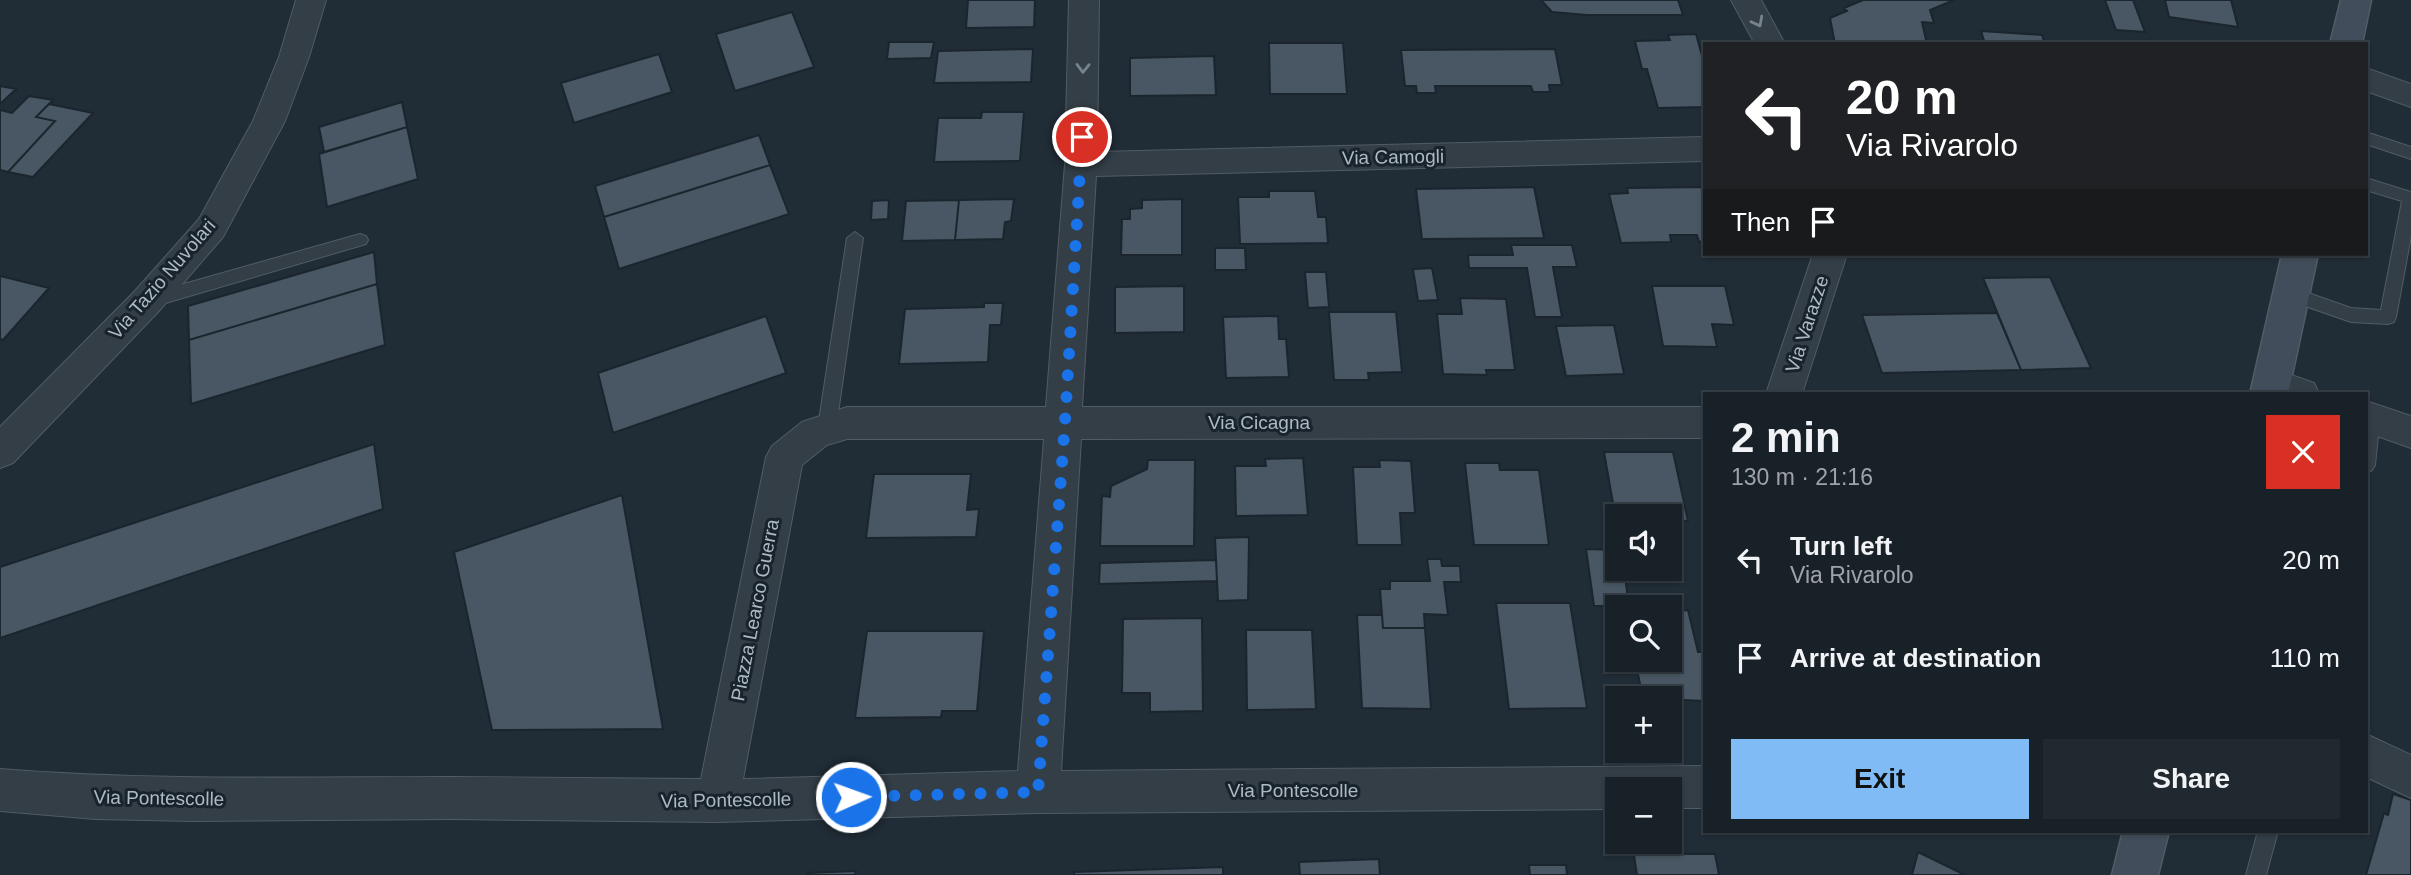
<!DOCTYPE html>
<html lang="en">
<head>
<meta charset="utf-8">
<style>
	body { margin:0; font-family:Helvetica,sans-serif; background:#212930; color:#f1f3f6; height:100vh; display:flex; flex-direction:column; font-size:26px; white-space:nowrap }
	* { box-sizing:border-box; margin:0 }
	p { font-size:23px; color:#9fa3a8 }
	.icon { flex:none; width:38px; height:38px; fill:none; stroke:currentColor; stroke-width:2; stroke-linecap:round; stroke-linejoin:round }
	.map { position:relative; flex:1; overflow:hidden }
	.side { position:absolute; left:1703px; top:392px; width:665px; height:441px; display:flex; flex-direction:column; background:#182128; border-radius:0px; box-shadow:0 2px 5px #0004,0 0 0 2px #363e45 }
	.side>* { flex:none }
	.hud { position:absolute; left:1703px; top:42px; width:665px; height:214px; border-radius:0px; box-shadow:0 2px 5px #0004,0 0 0 2px #363e45; background:#202124; color:#fff; overflow:hidden }
	.fabs { position:absolute; left:1605px; top:504px; display:grid; gap:14px }
	.fabs a { display:grid; place-items:center; width:77px; height:77px; border-radius:0px; background:#182128; box-shadow:0 2px 5px #0004,0 0 0 2px #363e45; font-size:35px }
	.pin { position:absolute; display:grid; place-items:center; width:60px; height:60px; color:#fff; margin:-30px; border:4px solid #fff; border-radius:50%; box-shadow:0 2px 7px #0007 }
	.me { position:absolute; width:77px; margin:-38px; rotate:88deg; stroke-linejoin:round; filter:drop-shadow(0 0 5px #0008) }
	.turn { display:flex; align-items:center; gap:24px; height:147px; padding:0 28px; font-size:32px }
	.turn .icon { width:91px; height:91px; stroke-width:2.5 }
	.turn b { display:block; font-size:49px; line-height:60px }
	.then { display:flex; align-items:center; height:66px; padding:0 28px; background:#0003; gap:14px; font-size:26px }
	.round { display:grid; place-items:center; flex:none; width:74px; height:74px; border-radius:0px; background:#212930 }
	.headline { display:flex; align-items:center; justify-content:space-between; height:119px; padding:0 28px }
	h1 { font-size:42px; font-weight:700; line-height:52px }
	.cta { display:flex; gap:14px; margin-top:auto; padding:14px 28px }
	.cta a { flex:1; height:80px; border-radius:0px; background:#80bbf6; color:#111; font-size:28px; font-weight:700; line-height:80px; text-align:center }
	.cta a+a { background:#212930; color:#f1f3f6 }
	ul { padding:0; list-style:none }
	li { display:flex; align-items:center; gap:21px; height:98px; padding:0 28px }
	li div { flex:1 }
	li b { display:block; font-size:26px }
	li em { font-style:normal }
	.map>svg:first-child { display:block }
	.building { fill:#485763; stroke:#1b252e; stroke-width:2 }
	.lines { fill:none; stroke-linecap:round; stroke-linejoin:round }
	.service-casing { stroke:#515c65; stroke-width:2 }
	.minor-casing { stroke:#515c65; stroke-width:2 }
	.secondary-casing { stroke:#515c65; stroke-width:3 }
	.service { fill:#333e47; fill-rule:evenodd }
	.minor { fill:#333e47; fill-rule:evenodd }
	.secondary { fill:#414d5a; fill-rule:evenodd }
	.oneway { stroke:#76828c }
	.route { stroke:#1a73e8; stroke-width:12; stroke-dasharray:0 21.6 }
	.labels { text-anchor:middle; dominant-baseline:central; stroke-width:6; stroke-linejoin:round; paint-order:stroke }
	.street-label { font-size:19px; fill:#adb9c4; stroke:#19232b }
</style>
</head>
<body>
<div class="map">
<svg width="2411" height="875" viewBox="0 0 2411 875">
	<rect width="100%" height="100%" fill="#202c36"/>
	<path class="building" d="M968 0H1035L1034 27 966 28Z
		M1541 0H1678L1683 15H1587L1552 12Z
		M1863 0H1954L1930 10 1934 23 1922 22 1927 44H1835L1830 18 1847 11 1844 8Z
		M2105 0H2133L2145 32 2116 30Z
		M2165 0H2231L2238 27 2169 17Z
		M792 12 814 67 735 91 716 34Z
		M1981 31 2042 35 2045 44H1985Z
		M1696 34 1704 63V107L1658 108 1647 69H1642L1635 41 1670 40 1668 35Z
		M889 42H934L931 58 887 59Z
		M1269 43H1343L1347 94H1270Z
		M1033 49 1031 82 934 83 938 51Z
		M1555 49 1562 85H1549L1550 92H1533L1531 86H1435L1436 93H1417L1416 86H1405L1401 50Z
		M659 54 672 92 574 123 561 83Z
		M1214 56 1216 95 1130 96V58Z
		M0 86 16 89 0 104Z
		M29 96 53 100 36 117 55 121 8 172 0 170V110L12 113Z
		M402 102 407 127 324 152 319 127Z
		M49 104 93 113 33 177 8 172 55 121 36 117Z
		M982 112H1024L1020 161 934 162 938 118H981Z
		M407 127 418 179 327 207 319 154Z
		M759 135 770 165 604 217 595 186Z
		M770 165 789 214 619 269 604 217Z
		M1534 187 1544 238 1422 239 1416 189Z
		M1704 187V241L1699 242 1697 235H1670L1671 242 1621 243 1609 194 1628 193 1627 188Z
		M1269 191H1315L1318 217H1326L1328 243 1240 244 1238 197H1269Z
		M1014 199 1011 221 1005 222 1003 239 955 240 959 200Z
		M1182 199V255H1121L1122 219H1130V209L1142 208V200Z
		M889 200 888 219 871 220 872 201Z
		M959 200 955 240 902 241 906 201Z
		M1511 245H1572L1577 267H1553L1562 317H1535L1527 268H1469L1468 255H1513Z
		M1215 248H1245L1246 270H1215Z
		M374 252 377 284 189 340 188 306Z
		M1432 268 1438 300 1418 301 1413 269Z
		M1305 272H1326L1329 307 1308 308Z
		M0 276 49 288 3 340 0 339Z
		M2050 277 2091 368 2021 370 1983 278Z
		M377 284 385 345 191 404 189 340Z
		M1184 286V332L1115 333V287Z
		M1652 286H1725L1734 325 1712 324 1717 347 1663 346Z
		M1460 298 1506 299 1515 370H1486L1487 375 1443 374 1437 314H1462Z
		M984 303H1003L1001 325H990L988 362 899 364 905 309 984 307Z
		M1329 312H1396L1402 372 1368 373 1369 380H1334Z
		M1997 313 2021 370 1882 373 1862 315Z
		M766 316 786 373 613 433 598 373Z
		M1278 316 1279 339H1286L1289 377 1226 378 1223 317Z
		M1614 325 1624 374 1566 376 1556 326Z
		M374 444 383 509 0 638V567Z
		M1604 452H1673L1688 521 1674 520 1679 546H1670V516H1617V526Z
		M1303 458 1308 515 1236 516 1235 466H1266L1265 459Z
		M1148 460H1195L1194 546H1100L1102 496 1110 497 1111 486 1147 469Z
		M1379 460 1411 461 1415 513H1400L1402 545H1357L1353 467H1380Z
		M1465 463H1499L1500 470H1539L1549 545H1474Z
		M874 474H971L967 510 979 509 976 537 866 538Z
		M622 495 663 729 492 730 454 552Z
		M1249 537 1248 600 1218 601 1215 538Z
		M1586 549 1617 550V569H1624L1629 606H1594Z
		M1427 559H1441L1442 566H1460L1461 582H1444L1448 615 1424 614 1425 628H1383L1380 589H1390V581H1430Z
		M1216 560 1217 581 1099 584 1100 563Z
		M1496 603H1570L1587 708 1509 709Z
		M1688 610 1698 652H1704V701L1643 698 1635 660H1670V611Z
		M1357 615H1382L1383 628H1425L1431 709 1362 708Z
		M1202 618 1203 711 1150 712V693H1122L1123 619Z
		M1246 630H1312L1316 709 1247 710Z
		M867 631H984L977 711H942L941 717 855 718Z
		M2393 794 2411 800V875H2366L2384 813 2388 815Z
		M1632 843H1669L1671 854H1715L1719 875H1637Z
		M1918 852 1965 875H1912Z
		M1379 859 1380 875H1300L1299 862Z
		M1529 865H1566L1567 875H1528H1530Z
		M1223 867V875H1074V872Z
		M856 871 855 875H808V873Z"/>
	<g class="lines">
		<g class="service-casing">
			<path id="service" d="M2366 132 2411 147V159L2366 144Z
				M2366 178 2411 192V236L2396 317 2394 322 2388 324 2351 322 2285 299 2283 294 2285 289 2291 287 2351 308 2381 310 2402 201 2366 190Z
				M855 232 863 238 836 427 833 432 827 434 821 432 818 427 847 238Z
				M360 234 366 236 368 240 366 244 152 307 146 305 144 300 146 295 152 293Z
				M2371 410 2377 412 2380 417 2375 465 2372 470 2366 473V411Z
				M2258 831H2278L2266 875H2246Z"/>
		</g>
		<g class="minor-casing">
			<path id="minor" d="M296 0H326L309 57 285 121 223 237 158 312 13 463 0 468V427L134 292 199 219 253 121 279 57Z
				M1069 0H1099L1097 152 1704 137V161L1096 176 1082 407H1704V438L1081 439 1061 771 1704 766V808H1670V789H1617V809L1038 813 718 822 452 819 193 821 96 819 0 811V769C151 781 300 777 451 777 535 777 618 779 701 779L766 457 772 446 802 422 847 407H1046L1065 164ZM847 439H1044L1018 771 743 779 802 465 827 445Z
				M1731 0H1761L1785 44H1755Z
				M2366 68 2411 84V107L2366 91Z
				M1813 254H1847L1802 394H1766Z
				M2272 368 2314 383 2319 394H2259L2254 383 2259 372Z
				M2366 401 2411 416V448L2366 432Z
				M2366 734 2411 755V798L2366 777Z"/>
		</g>
		<g class="secondary-casing">
			<path id="secondary" d="M2341 0H2371L2362 44H2330Z
				M2282 254H2318L2288 394H2250Z
				M2123 831H2169L2158 875H2112Z"/>
		</g>
		<use href="#service" class="service"/>
		<use href="#minor" class="minor"/>
		<use href="#secondary" class="secondary"/>
	</g>
	<defs><path id="oneway-chevron" d="M-2-3.5L2.5 0L-2 3.5" fill="none" stroke-width="1.6" stroke-linecap="round" stroke-linejoin="round" transform="scale(1.75)"/></defs>
	<g class="oneway">
		<use href="#oneway-chevron" transform="translate(1758 22) rotate(62)"/>
		<use href="#oneway-chevron" transform="translate(1083 68) rotate(91)"/>
	</g>
	<g class="lines">
		<path class="route" d="M851 797 1038 792 1065 422 1082 137"/>
	</g>
	<g class="labels">
		<g class="street-label">
			<text transform="translate(1393 157) rotate(-1)">Via Camogli</text>
			<text transform="translate(162 279) rotate(-49)">Via Tazio Nuvolari</text>
			<text transform="translate(1807 324) rotate(-72)">Via Varazze</text>
			<text x="1259" y="422">Via Cicagna</text>
			<text transform="translate(755 610) rotate(-79)">Piazza Learco Guerra</text>
			<text x="1293" y="790">Via Pontescolle</text>
			<text transform="translate(159 798) rotate(1)">Via Pontescolle</text>
			<text transform="translate(726 800) rotate(-1)">Via Pontescolle</text>
		</g>
	</g>
</svg>
<div class="fabs">
<a><svg class="icon" aria-label="sound" viewBox="0 0 24 24"><path d="M4 9h4l5-4v14l-5-4H4zM17 9q2 3 0 6"/></svg></a>
<a><svg class="icon" aria-label="search" viewBox="0 0 24 24"><circle cx="10" cy="10" r="6"/><path d="M15 15l6 6"/></svg></a>
<a>+</a>
<a>−</a>
</div>
<div class="pin" style="left:1082px;top:137px;background:#d93025"><svg class="icon" aria-label="arrive" viewBox="0 0 24 24"><path d="M6 21V4h12l-3 4 3 4H6"/></svg></div>
<svg class="me" style="left:851px;top:797px" viewBox="-20 -20 40 40"><circle r="17" fill="#1a73e8" stroke="#fff" stroke-width="3"/><path d="M0-11L8 9 0 5-8 9z" fill="#fff"/></svg>
<div class="hud">
<div class="turn"><svg class="icon" aria-label="left" viewBox="0 0 24 24"><path d="M17 20v-9H6M10 6l-5 5 5 5"/></svg><div><b>20 m</b>Via Rivarolo</div></div>
<div class="then">Then<svg class="icon" aria-label="arrive" viewBox="0 0 24 24"><path d="M6 21V4h12l-3 4 3 4H6"/></svg></div>
</div>
<section class="side">
<div class="headline"><div><h1>2 min</h1><p>130 m · 21:16</p></div><a class="round" style="background:#d93025;color:#fff"><svg class="icon" aria-label="close" viewBox="0 0 24 24"><path d="M6 6l12 12M18 6L6 18"/></svg></a></div>
<ul>
<li><svg class="icon" aria-label="left" viewBox="0 0 24 24"><path d="M17 20v-9H6M10 6l-5 5 5 5"/></svg><div><b>Turn left</b><p>Via Rivarolo</p></div><em>20 m</em></li>
<li><svg class="icon" aria-label="arrive" viewBox="0 0 24 24"><path d="M6 21V4h12l-3 4 3 4H6"/></svg><div><b>Arrive at destination</b></div><em>110 m</em></li>
</ul>
<div class="cta"><a>Exit</a><a>Share</a></div>
</section>
</div>
</body>
</html>
